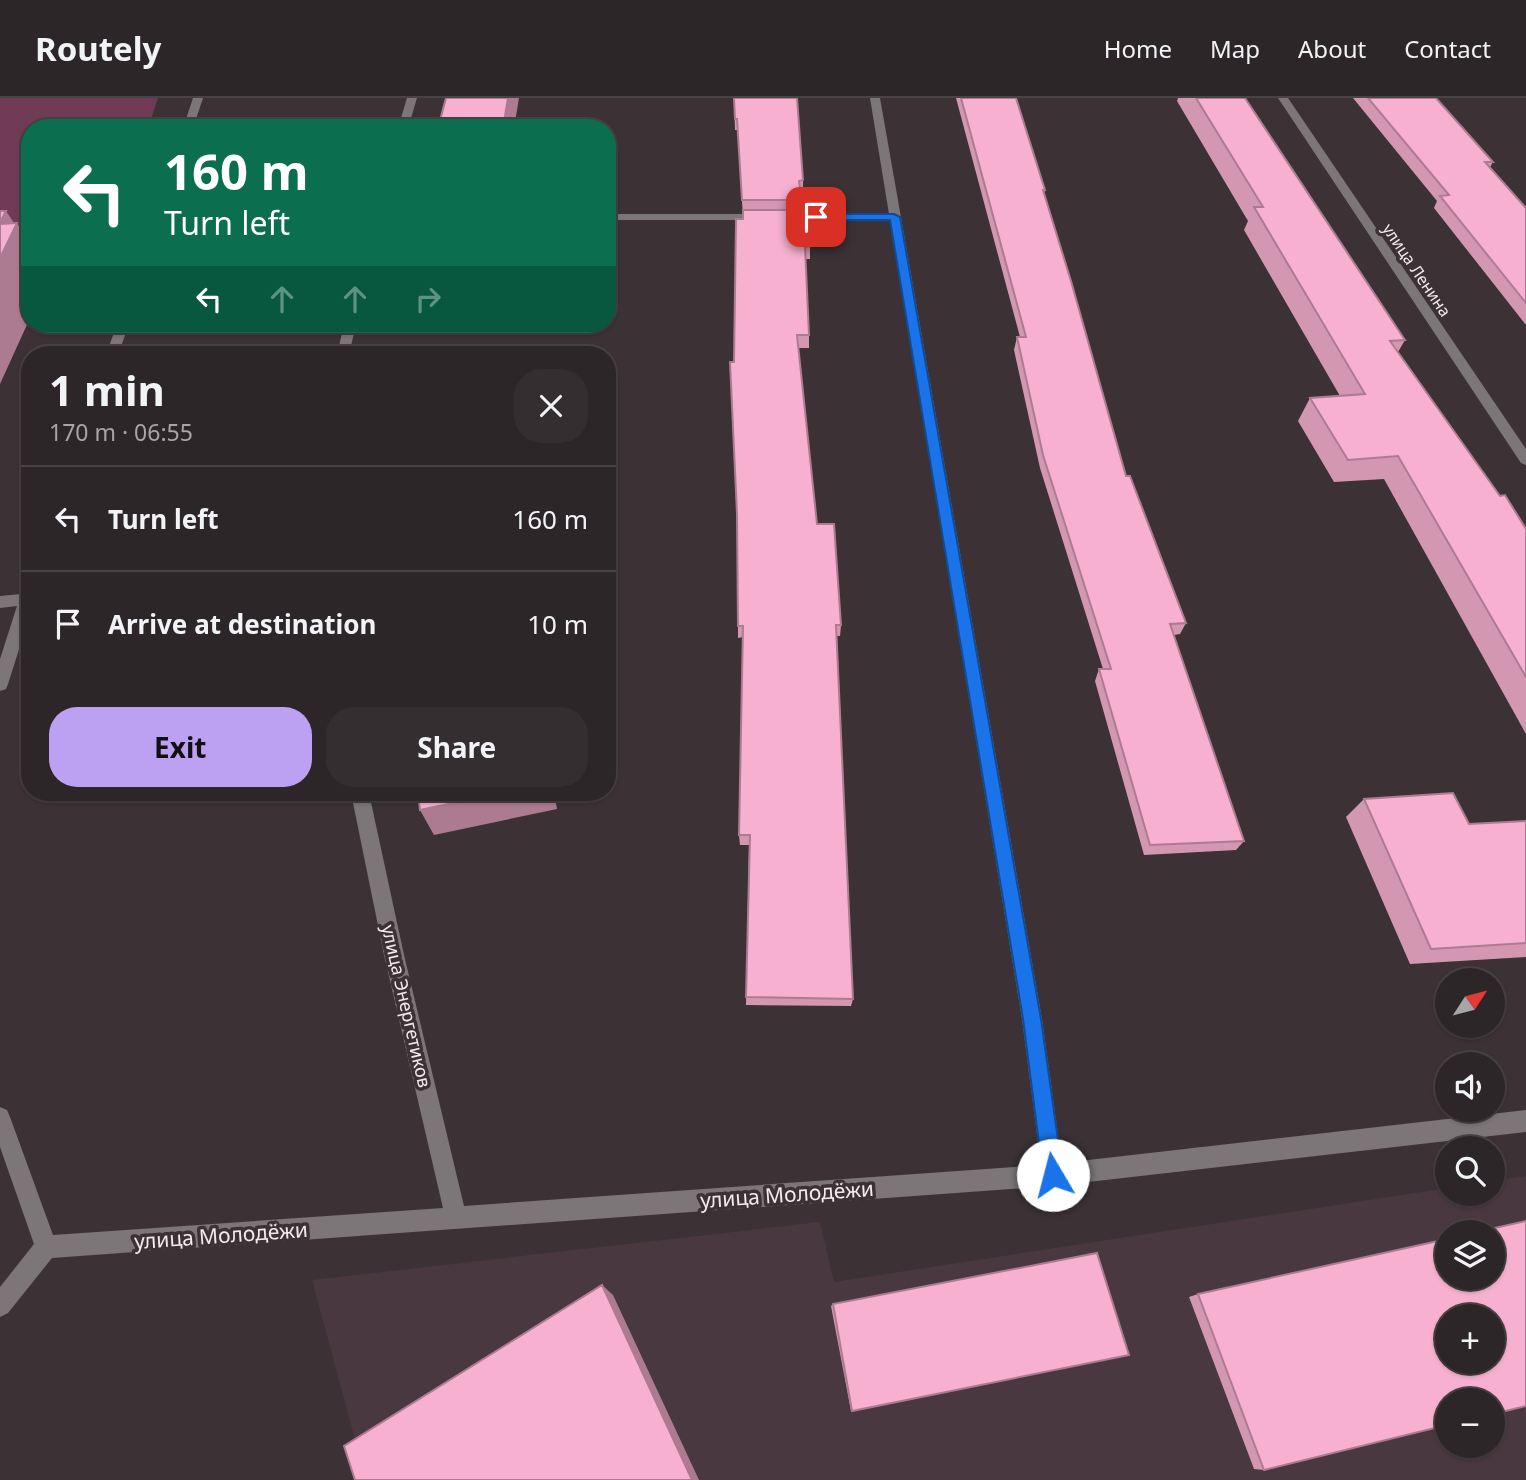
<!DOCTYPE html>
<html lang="en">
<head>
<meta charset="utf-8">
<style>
	body { margin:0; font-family:"Noto Sans",sans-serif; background:#352e30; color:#f1f3f6; height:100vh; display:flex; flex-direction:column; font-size:26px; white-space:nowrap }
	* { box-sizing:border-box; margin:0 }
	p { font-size:23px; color:#a7a5a8 }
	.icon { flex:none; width:38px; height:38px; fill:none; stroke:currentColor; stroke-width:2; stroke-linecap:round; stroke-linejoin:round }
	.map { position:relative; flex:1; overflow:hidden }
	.details { position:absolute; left:21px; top:248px; width:595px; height:455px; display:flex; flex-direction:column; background:#2d2628; border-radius:28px; box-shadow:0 2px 5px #0004,0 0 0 2px #484345 }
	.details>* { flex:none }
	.top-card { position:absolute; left:21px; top:21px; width:595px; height:214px; border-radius:28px; box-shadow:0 2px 5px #0004,0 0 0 2px #484345; background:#0b6e4f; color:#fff; overflow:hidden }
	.needle { width:46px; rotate:54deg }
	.tools { position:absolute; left:1435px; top:870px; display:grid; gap:14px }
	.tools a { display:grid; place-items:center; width:70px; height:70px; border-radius:50%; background:#2d2628; box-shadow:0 2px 5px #0004,0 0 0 2px #484345; font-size:35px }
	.pin { position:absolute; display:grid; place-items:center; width:60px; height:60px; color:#fff; margin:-30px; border-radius:14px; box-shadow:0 4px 10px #0006 }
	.me { position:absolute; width:77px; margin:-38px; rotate:352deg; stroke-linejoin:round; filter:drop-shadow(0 0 5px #0008) }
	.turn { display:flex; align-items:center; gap:24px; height:147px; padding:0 28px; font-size:32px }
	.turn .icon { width:91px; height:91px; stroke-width:2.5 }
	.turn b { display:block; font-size:49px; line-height:60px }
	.lanes { display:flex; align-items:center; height:66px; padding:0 28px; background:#0003; justify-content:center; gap:35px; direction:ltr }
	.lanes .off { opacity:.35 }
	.round { display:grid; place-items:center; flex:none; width:74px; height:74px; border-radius:28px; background:#352e30 }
	.head { display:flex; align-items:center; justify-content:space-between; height:119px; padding:0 28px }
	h1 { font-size:42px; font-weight:700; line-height:52px }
	.primary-button { display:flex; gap:14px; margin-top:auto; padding:14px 28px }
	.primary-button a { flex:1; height:80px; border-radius:28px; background:#bca0f2; color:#111; font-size:28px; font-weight:700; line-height:80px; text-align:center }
	.primary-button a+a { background:#352e30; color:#f1f3f6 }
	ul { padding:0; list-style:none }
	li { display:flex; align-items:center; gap:21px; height:105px; padding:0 28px; border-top:2px solid #484345 }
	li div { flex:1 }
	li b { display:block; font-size:26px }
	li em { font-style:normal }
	header { display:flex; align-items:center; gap:42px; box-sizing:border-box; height:98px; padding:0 35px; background:#2d2628; border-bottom:2px solid #484345 }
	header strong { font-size:33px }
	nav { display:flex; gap:38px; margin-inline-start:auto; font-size:24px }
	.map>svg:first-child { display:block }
	.built { fill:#49383f; fill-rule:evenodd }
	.green { fill:#713b55 }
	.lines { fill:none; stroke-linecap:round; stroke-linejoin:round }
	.minor { fill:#7c7678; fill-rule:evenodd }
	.wall { fill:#d497b2 }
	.shaded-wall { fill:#ad7b91 }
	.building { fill:#f7b0cf; stroke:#ad7b91; stroke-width:2; fill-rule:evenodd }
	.route { fill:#1a73e8; stroke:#114b97; stroke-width:2 }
	.labels { text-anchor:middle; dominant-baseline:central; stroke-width:7; stroke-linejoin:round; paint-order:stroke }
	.far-street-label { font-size:16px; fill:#f2ebee; stroke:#3c3236 }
	.street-label { font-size:18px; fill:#f2ebee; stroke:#3c3236 }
	.near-street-label { font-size:21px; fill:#f2ebee; stroke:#3c3236 }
</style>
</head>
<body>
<header>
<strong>Routely</strong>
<nav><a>Home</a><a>Map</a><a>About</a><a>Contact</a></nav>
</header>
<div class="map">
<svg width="1526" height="1382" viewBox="0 0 1526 1382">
	<rect width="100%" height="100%" fill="#3c3236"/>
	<path class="built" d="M1526 1078V1382H366L312 1182 820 1124 834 1184 1447 1090V1096H1493V1083ZM1447 1134H1493V1180H1447ZM1447 1218H1493V1264H1447ZM1447 1302H1493V1348H1447Z"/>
	<path class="green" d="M0 0H158L148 30H30V131L0 136Z"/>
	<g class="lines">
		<path class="minor" d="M193 0H203L193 30H183Z
			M407 0H417L408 30H398Z
			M870 0H880L1042 921 1062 1065 1526 1012V1034L1053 1088 52 1160 8 1215 0 1219V1189L34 1146 0 1049V1009L7 1012 10 1019 53 1137 443 1110 384 857 351 695H369L404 857 464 1108 1041 1067 1022 921 890 122H607V116H889Z
			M1278 0H1288L1526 351V367L1521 365Z
			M117 226H129L118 257H106Z
			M344 226H356L349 257H337Z
			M30 486V517L8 586 6 591 0 593V561L17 508 0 510V498L21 496 25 488Z"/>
	</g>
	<path class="wall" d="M734 0 803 82V94H801L802 112 810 148V161H805L809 237V250H798L817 426 841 527 840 538H837L853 901 851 908 746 907 749 747H740L739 737 743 539 738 540V528L737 422 734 264 743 121 738 32H735Z
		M956 0H1016L1045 92 1044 96 1126 378 1186 525 1180 536 1174 537 1244 743 1236 752 1144 757 1095 583 1099 571H1103L1040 370 1014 252 1017 239H1020Z
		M1178 0H1245L1405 242 1398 254 1500 398 1526 431V636L1384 381 1334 384 1298 323 1310 300 1340 298 1244 132 1248 123 1177 3Z
		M1353 0H1436L1493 64 1490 69 1526 110V227L1434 110 1437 103Z
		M1364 701 1469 726 1526 723V859L1410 866 1346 719Z
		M1198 1196 1264 1372 1254 1371 1189 1199Z
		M833 1206 1129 1257 851 1313 831 1208Z"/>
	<path class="shaded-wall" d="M508 0H519L514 30H503Z
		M6 113 16 128 17 125 30 146V220L0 286V124Z
		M500 695H554L557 711 434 737 420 712Z
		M602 1187 613 1197 699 1382H692Z"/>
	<path class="building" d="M446 0H508L503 30H438Z
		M734 0H797L803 82 799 83 802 102H742L737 21H735Z
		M961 0H1016L1045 92H1043L1071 183 1126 378H1130L1186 525 1170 526 1244 743 1150 747 1099 571H1111L1043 357 1017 239H1026Z
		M1196 0H1245L1405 242 1390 243 1500 398 1505 397 1526 431V579L1398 358 1348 362 1310 300 1365 296 1254 109H1263Z
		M1368 0H1436L1493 64H1485L1526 110V205L1440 98 1449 97Z
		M743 112H804L810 148 805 149 809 237H797L817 426H834L841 527H836L853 901 746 899 750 737H739L743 528H738L737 416 730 264H734L736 121H743Z
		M0 113H6L0 124Z
		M17 125 0 160V126Z
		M418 695H500L420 712Z
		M1453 695 1469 726 1526 723V845L1431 851 1364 701Z
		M1526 1123V1308L1493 1316V1302H1447V1327L1264 1372 1198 1196 1447 1141V1180H1493V1134H1477ZM1447 1218H1493V1264H1447Z
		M1097 1155 1129 1257 852 1313 833 1206Z
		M602 1187 692 1382H355L344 1348Z"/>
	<path class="route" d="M894 116 900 119 1041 921 1063 1077 1060 1084 1053 1087 1046 1084 1043 1077 1023 921 890 122H816L811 119 816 116Z"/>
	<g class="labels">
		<g class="far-street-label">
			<text transform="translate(1417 172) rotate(56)">улица Ленина</text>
		</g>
		<g class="street-label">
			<text transform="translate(407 908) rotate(77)">улица Энергетиков</text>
		</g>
		<g class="near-street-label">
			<text transform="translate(787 1096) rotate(-4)">улица Молодёжи</text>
			<text transform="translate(221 1137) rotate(-4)">улица Молодёжи</text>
		</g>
	</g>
</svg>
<div class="tools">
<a><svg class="needle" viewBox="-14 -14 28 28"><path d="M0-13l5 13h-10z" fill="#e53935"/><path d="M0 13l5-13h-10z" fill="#a7a5a8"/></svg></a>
<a><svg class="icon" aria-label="sound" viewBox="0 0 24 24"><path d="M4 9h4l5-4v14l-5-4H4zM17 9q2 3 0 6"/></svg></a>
<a><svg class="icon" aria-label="search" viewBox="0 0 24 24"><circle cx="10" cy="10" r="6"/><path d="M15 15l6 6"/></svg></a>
<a><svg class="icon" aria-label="layers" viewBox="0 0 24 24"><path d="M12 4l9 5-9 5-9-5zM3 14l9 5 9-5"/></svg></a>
<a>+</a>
<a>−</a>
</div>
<div class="pin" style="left:816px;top:119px;background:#d93025"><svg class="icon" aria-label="arrive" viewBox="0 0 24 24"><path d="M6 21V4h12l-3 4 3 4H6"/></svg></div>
<svg class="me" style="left:1053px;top:1077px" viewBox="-20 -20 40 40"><circle r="19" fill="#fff"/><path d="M0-13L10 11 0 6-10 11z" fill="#1a73e8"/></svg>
<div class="top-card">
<div class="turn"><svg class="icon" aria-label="left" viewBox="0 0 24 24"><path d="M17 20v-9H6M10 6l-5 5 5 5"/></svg><div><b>160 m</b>Turn left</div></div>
<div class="lanes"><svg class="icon" aria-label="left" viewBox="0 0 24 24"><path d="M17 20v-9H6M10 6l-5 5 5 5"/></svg><svg class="icon off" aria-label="ahead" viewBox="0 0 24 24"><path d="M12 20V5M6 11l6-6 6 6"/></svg><svg class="icon off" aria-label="ahead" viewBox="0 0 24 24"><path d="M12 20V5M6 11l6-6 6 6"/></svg><svg class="icon off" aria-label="right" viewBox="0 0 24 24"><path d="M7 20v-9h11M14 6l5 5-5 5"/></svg></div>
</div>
<section class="details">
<div class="head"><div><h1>1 min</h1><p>170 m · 06:55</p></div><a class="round"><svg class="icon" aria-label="close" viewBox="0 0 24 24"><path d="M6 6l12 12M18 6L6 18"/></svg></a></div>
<ul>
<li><svg class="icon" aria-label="left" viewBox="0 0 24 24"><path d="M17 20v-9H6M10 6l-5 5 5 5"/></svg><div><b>Turn left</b></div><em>160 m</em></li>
<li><svg class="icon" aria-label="arrive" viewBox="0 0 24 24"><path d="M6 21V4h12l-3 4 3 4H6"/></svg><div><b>Arrive at destination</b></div><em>10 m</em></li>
</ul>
<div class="primary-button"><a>Exit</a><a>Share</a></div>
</section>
</div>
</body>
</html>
